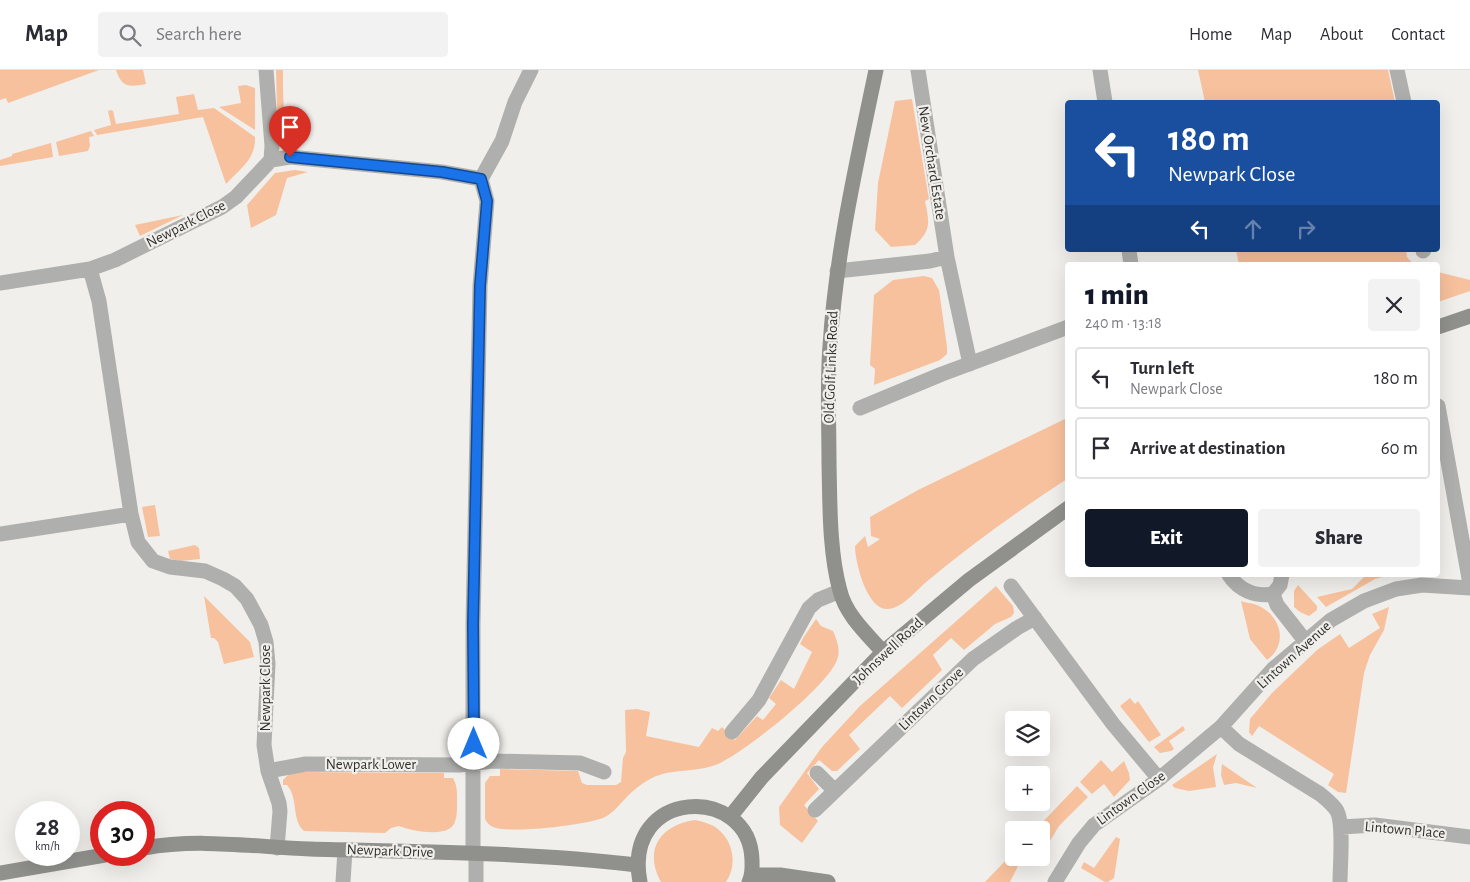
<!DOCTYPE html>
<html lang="en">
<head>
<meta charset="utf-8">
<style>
	body { margin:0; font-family:"Alegreya Sans",sans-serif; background:#f2f2f3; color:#2b2b33; height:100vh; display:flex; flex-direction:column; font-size:19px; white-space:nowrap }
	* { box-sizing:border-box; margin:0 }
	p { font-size:16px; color:#7c7c81 }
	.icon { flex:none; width:28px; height:28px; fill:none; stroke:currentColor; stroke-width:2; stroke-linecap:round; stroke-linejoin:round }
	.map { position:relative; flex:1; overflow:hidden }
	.details { position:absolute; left:1065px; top:192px; width:375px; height:315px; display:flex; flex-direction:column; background:#fff; border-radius:5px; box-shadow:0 5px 20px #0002 }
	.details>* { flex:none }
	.guide { position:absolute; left:1065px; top:30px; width:375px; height:152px; border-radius:5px; box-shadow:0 5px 20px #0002; background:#1a4fa0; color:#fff; overflow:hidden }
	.buttons { position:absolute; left:1005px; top:641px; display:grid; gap:10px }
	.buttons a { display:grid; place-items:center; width:45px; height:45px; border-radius:5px; background:#fff; box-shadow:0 5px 20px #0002; font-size:25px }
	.speed { position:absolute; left:15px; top:731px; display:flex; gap:10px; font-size:25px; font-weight:700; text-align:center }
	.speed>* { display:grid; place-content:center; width:65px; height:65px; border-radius:50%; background:#fff; box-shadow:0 5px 20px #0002; line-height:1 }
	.speed small { font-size:12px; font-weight:400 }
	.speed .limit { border:8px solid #d22; background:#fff; color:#111 }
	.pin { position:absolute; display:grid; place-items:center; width:42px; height:42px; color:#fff; margin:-51px -21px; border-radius:50% 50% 50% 0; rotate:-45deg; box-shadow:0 0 5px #0007 }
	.pin .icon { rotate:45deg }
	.me { position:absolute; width:55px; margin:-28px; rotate:0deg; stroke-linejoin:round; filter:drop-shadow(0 0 4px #0008) }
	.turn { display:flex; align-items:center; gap:18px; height:105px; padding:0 20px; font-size:22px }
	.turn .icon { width:65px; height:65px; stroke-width:2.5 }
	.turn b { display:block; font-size:35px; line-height:42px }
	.lanes { display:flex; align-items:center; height:48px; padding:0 20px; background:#0003; justify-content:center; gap:25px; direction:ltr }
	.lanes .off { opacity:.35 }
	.round { display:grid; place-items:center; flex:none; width:52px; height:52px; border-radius:5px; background:#f2f2f3 }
	.summary { display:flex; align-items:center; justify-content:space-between; height:85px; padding:0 20px }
	h1 { font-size:30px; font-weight:800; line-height:38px; color:#111827 }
	.action { display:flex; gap:10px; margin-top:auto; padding:10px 20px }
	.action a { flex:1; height:58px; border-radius:5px; background:#111827; color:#fff; font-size:20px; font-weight:800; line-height:58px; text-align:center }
	.action a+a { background:#f2f2f3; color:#2b2b33 }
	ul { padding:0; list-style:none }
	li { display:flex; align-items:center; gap:15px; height:62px; margin:0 10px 8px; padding:0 10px; border:2px solid #e1e1e2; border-radius:5px }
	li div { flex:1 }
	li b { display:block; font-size:19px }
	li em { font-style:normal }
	header { display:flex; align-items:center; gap:30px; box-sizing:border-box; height:70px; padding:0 25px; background:#fff; border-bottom:1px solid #e1e1e2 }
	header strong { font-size:24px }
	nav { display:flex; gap:28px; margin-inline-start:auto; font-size:18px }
	.search { width:350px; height:45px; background:#f2f2f3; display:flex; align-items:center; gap:12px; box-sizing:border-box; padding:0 18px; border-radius:5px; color:#7c7c81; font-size:19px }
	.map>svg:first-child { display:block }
	.green { fill:#f7c19d }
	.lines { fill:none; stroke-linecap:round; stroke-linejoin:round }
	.street { stroke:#afafad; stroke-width:15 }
	.secondary { stroke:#90908d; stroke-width:15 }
	.route-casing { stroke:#114b97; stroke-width:12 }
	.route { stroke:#1a73e8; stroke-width:9 }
	.labels { text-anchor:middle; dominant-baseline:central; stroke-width:4.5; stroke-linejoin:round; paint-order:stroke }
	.street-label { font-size:15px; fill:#30302e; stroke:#f0efeb }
</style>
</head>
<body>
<header>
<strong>Map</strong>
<div class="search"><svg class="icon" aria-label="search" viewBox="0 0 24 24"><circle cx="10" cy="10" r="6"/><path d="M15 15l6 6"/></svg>Search here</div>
<nav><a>Home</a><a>Map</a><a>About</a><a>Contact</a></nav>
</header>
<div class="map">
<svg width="1470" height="812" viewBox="0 0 1470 812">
	<rect width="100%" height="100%" fill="#f0efeb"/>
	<path class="green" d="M0 0H99L8 33 6 28 0 30Z
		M116 0H143L146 14C129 17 122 18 116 0Z
		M276 0H283C283 17 282 60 294 72L289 71 283 68 277 38Z
		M1198 0H1388L1395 32H1205Z
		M246 15 255 18V60L219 37 241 33 238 16Z
		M194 24 198 40 214 38 255 67C256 89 240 99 226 114L203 47 97 65 94 60 111 55 108 41 111 40 113 41 116 54 179 44 176 27Z
		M912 29 929 129 925 131C929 151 932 160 915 175L891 177 875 160 878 113 895 31Z
		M91 61 94 66 89 67 90 76 88 81 59 86 56 72Z
		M51 73 53 87 0 96V90L12 86V84Z
		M295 100 308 102 287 108 276 145 251 158 247 135 275 103Z
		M183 145 140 166 135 155Z
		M1236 180H1406L1407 187 1414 195H1239Z
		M1438 202 1470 210V221L1438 232Z
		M924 206 932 208 939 220 947 277V284L940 290 874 315 875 299 870 295 874 225 893 210Z
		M1067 348V409C1018 441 970 475 925 513 915 522 902 538 888 539 867 541 855 492 855 476L865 466 868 477 880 469 871 466 870 447 918 420Z
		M155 435 160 466 148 467 142 437Z
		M195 475 199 478 200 489 180 491 170 489 168 481Z
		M1366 505H1390L1375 509 1326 537 1317 527 1352 519Z
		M1298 515 1317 536V540L1309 546 1300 542 1294 537V521Z
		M996 516 1013 536 1014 543 1011 547 995 554 964 580 951 568 933 585 942 600 902 638 890 626 849 665 860 679 837 701H832L819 690 807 703 819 719 804 735 818 751 802 773 780 755 779 737 822 677 860 636Z
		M204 526 250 572 254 587 224 594 218 572 214 568H211Z
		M1241 531C1246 533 1252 533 1257 535 1281 545 1289 574 1267 590L1250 569Z
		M1389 537 1384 560 1370 585 1364 603 1346 723 1338 722 1328 715 1334 704 1259 656 1252 666 1249 662 1250 649 1272 623 1317 580 1340 564 1349 578 1380 558 1372 544Z
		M816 549 821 556 833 561C837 570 841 580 837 590 828 616 745 682 718 694 697 703 672 698 652 708 642 713 632 721 625 729 619 735 613 743 605 747 589 755 510 764 493 757 489 755 487 753 485 749V713L490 706H500V699L578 701 582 713 587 715H616L621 712 623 688 626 682 625 640 637 639 650 642 646 666 699 677 712 658 718 661 722 657 735 670 757 646 763 650 776 634 769 628 781 610 794 619 812 582 800 574 803 568Z
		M1130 628 1135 634 1138 631 1161 665 1149 672 1120 636Z
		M1183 656 1185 660 1169 671 1174 679 1171 681 1160 683 1154 677Z
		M1217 684 1213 697 1216 717 1189 721 1175 718 1172 715Z
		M1101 690 1112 702 1124 691 1129 703 1130 710 1114 727 1104 714 1092 724 1080 712Z
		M1222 694 1257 718 1236 713 1224 715 1221 705Z
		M299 702 444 703V708H453C458 717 457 725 457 735 457 741 457 748 454 754 446 768 412 761 399 756L391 758 385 763 304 761C291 750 299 729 287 715H283V710L289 704Z
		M1077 716 1088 727 1059 756 1050 771 1041 764V760H1038L1037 758Z
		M695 750C704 752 713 754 720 761 734 774 737 796 726 812H661C643 779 661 755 695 750Z
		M1116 767 1120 769 1114 808 1108 812H1105L1081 798 1084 792 1094 798Z
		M1007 789 1018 796 1010 812H985Z"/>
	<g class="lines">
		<path class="street" d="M918 0 947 187 970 294
			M1100 0 1105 32
			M1397 0 1404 32
			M271 90 290 87 442 102 481 109
			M1129 180 1131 195
			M1423 181 1424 180
			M90 199 99 231 131 444 138 472 153 491 170 497 205 501 223 509 235 516 247 529 261 555 266 572 268 594 264 675 268 701 279 733 280 741 277 778
			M837 201 930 191 947 187
			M0 213 90 199 115 190 222 137 236 127 271 90 272 76 266 0
			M1438 336 1470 514
			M860 338 942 304 1068 257
			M0 464 131 444
			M1229 505C1239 520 1255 527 1273 524L1280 515 1282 505
			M1011 516 1113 654 1159 709
			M1273 524 1277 535 1306 572
			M732 662 759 630 809 538 818 530 840 521
			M268 701 306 694 459 695 493 691 580 693 604 702
			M817 703 835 721
			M815 740 973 589 1017 558 1035 548
			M1341 757 1375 755 1470 767
			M473 784V554L480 216 487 131 481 109 502 71 515 32 531 0
			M476 784V812
			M343 812 345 780
			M1055 812 1079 773 1094 755 1159 709 1221 657
			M1340 812C1340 795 1344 754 1337 741 1333 734 1326 729 1320 724L1239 674 1221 657 1273 599 1331 550 1364 531 1396 519 1422 515 1470 518"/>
		<path class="secondary" d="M876 0C857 91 836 182 830 276 827 314 829 354 829 393 830 433 829 481 840 521 846 545 867 564 883 582
			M1438 257 1470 246
			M730 747 762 707 883 582 969 510 1068 438
			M144 778C199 768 255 777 310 779 419 782 529 782 637 795
			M0 803 105 785
			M752 805H780L828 812
			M640 812C622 717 750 714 752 790 752 798 753 804 749 812"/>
	</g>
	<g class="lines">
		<g class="route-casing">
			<path id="route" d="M290 87 442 102 481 109 487 131 480 216 473 554 474 674"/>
		</g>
		<use href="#route" class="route"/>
	</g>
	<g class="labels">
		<g class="street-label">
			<text transform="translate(932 93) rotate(81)">New Orchard Estate</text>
			<text transform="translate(186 154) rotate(-27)">Newpark Close</text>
			<text transform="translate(831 297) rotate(-88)">Old Golf Links Road</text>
			<text transform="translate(888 581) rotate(-43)">Johnswell Road</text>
			<text transform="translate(1294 585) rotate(-42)">Lintown Avenue</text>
			<text transform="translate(265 618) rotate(-90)">Newpark Close</text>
			<text transform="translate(931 629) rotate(-44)">Lintown Grove</text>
			<text x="371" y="694">Newpark Lower</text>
			<text transform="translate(1131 728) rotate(-36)">Lintown Close</text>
			<text transform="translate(1405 760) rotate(5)">Lintown Place</text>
			<text transform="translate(390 781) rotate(2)">Newpark Drive</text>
		</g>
	</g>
</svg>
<div class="buttons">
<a><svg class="icon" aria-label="layers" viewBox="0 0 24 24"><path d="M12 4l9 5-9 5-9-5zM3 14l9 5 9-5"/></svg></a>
<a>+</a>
<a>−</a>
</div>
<div class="speed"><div>28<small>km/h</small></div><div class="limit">30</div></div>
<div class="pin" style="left:290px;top:87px;background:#d93025"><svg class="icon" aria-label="arrive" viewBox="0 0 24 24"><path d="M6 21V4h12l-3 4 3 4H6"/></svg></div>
<svg class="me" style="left:474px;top:674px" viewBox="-20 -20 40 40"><circle r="19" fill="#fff"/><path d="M0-13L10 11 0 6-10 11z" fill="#1a73e8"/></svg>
<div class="guide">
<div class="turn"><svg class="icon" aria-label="left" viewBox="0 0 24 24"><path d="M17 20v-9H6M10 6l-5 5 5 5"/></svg><div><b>180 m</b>Newpark Close</div></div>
<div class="lanes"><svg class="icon" aria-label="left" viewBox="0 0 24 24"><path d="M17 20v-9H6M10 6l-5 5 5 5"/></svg><svg class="icon off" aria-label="ahead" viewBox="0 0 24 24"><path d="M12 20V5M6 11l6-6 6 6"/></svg><svg class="icon off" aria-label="right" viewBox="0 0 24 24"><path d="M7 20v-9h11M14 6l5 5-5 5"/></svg></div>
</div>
<section class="details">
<div class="summary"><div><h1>1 min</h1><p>240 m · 13:18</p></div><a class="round"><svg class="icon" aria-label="close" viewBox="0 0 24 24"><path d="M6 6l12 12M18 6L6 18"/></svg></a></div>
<ul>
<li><svg class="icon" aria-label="left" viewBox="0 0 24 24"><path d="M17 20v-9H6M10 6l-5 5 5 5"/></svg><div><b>Turn left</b><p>Newpark Close</p></div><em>180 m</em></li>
<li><svg class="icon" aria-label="arrive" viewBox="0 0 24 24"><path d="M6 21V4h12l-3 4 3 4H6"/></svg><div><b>Arrive at destination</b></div><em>60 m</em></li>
</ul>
<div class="action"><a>Exit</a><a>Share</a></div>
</section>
</div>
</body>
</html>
